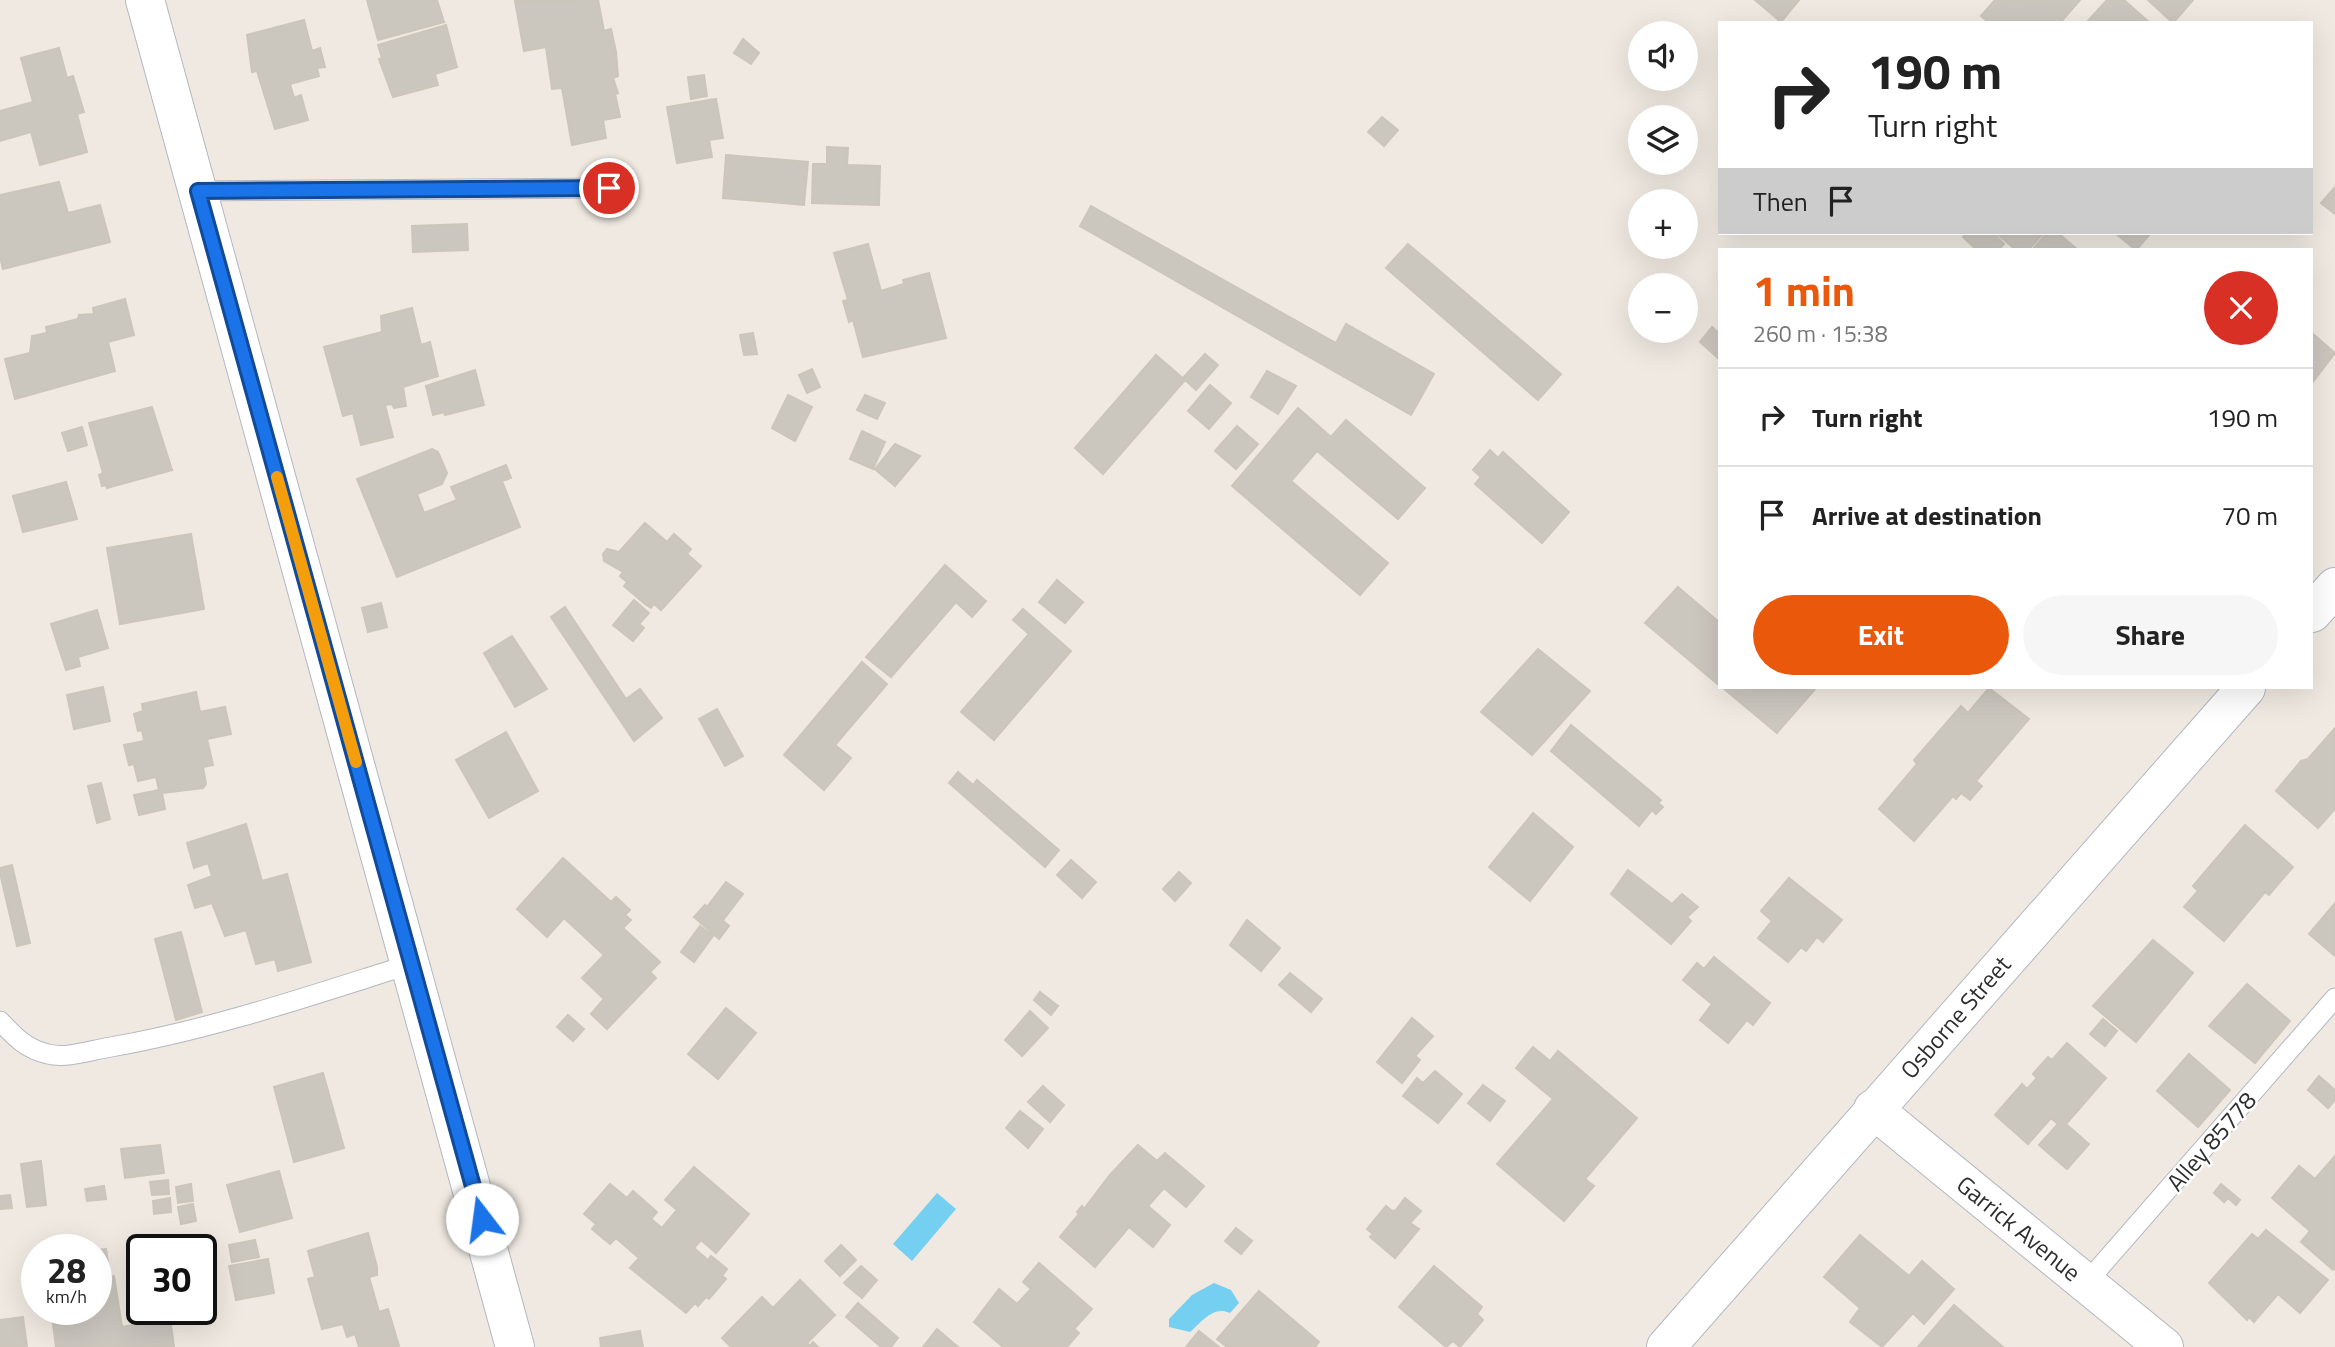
<!DOCTYPE html>
<html lang="en">
<head>
<meta charset="utf-8">
<style>
	body { margin:0; font-family:"Titillium Web",sans-serif; background:#f6f6f6; color:#222; height:100vh; display:flex; flex-direction:column; font-size:26px; white-space:nowrap }
	* { box-sizing:border-box; margin:0 }
	p { font-size:23px; color:#767676 }
	.icon { flex:none; width:38px; height:38px; fill:none; stroke:currentColor; stroke-width:2; stroke-linecap:round; stroke-linejoin:round }
	.map { position:relative; flex:1; overflow:hidden }
	.drawer { position:absolute; left:1718px; top:248px; width:595px; height:441px; display:flex; flex-direction:column; background:#fff; border-radius:0px; box-shadow:0 7px 28px #0002 }
	.drawer>* { flex:none }
	.banner { position:absolute; left:1718px; top:21px; width:595px; height:214px; border-radius:0px; box-shadow:0 7px 28px #0002; background:#fff; color:#222; overflow:hidden }
	.fabs { position:absolute; left:1628px; top:21px; display:grid; gap:14px }
	.fabs a { display:grid; place-items:center; width:70px; height:70px; border-radius:50%; background:#fff; box-shadow:0 7px 28px #0002; font-size:35px }
	.speed { position:absolute; left:21px; top:1234px; display:flex; gap:14px; font-size:35px; font-weight:700; text-align:center }
	.speed>* { display:grid; place-content:center; width:91px; height:91px; border-radius:50%; background:#fff; box-shadow:0 7px 28px #0002; line-height:1 }
	.speed small { font-size:18px; font-weight:400 }
	.speed .limit { border:4px solid #111; border-radius:10px; background:#fff; color:#111 }
	.pin { position:absolute; display:grid; place-items:center; width:60px; height:60px; color:#fff; margin:-30px; border:4px solid #fff; border-radius:50%; box-shadow:0 2px 7px #0007 }
	.me { position:absolute; width:77px; margin:-38px; rotate:345deg; stroke-linejoin:round; filter:drop-shadow(0 0 5px #0008) }
	.turn { display:flex; align-items:center; gap:24px; height:147px; padding:0 35px; font-size:32px }
	.turn .icon { width:91px; height:91px; stroke-width:2.5 }
	.turn b { display:block; font-size:49px; line-height:60px }
	.then { display:flex; align-items:center; height:66px; padding:0 35px; background:#0003; gap:14px; font-size:26px }
	.round { display:grid; place-items:center; flex:none; width:74px; height:74px; border-radius:37px; background:#f6f6f6 }
	.summary { display:flex; align-items:center; justify-content:space-between; height:119px; padding:0 35px }
	h1 { font-size:42px; font-weight:700; line-height:52px; color:#ea580c }
	.primary-button { display:flex; gap:14px; margin-top:auto; padding:14px 35px }
	.primary-button a { flex:1; height:80px; border-radius:42px; background:#ea580c; color:#fff; font-size:28px; font-weight:700; line-height:80px; text-align:center }
	.primary-button a+a { background:#f6f6f6; color:#222 }
	ul { padding:0; list-style:none }
	li { display:flex; align-items:center; gap:21px; height:98px; padding:0 35px; border-top:2px solid #e0e0e0 }
	li div { flex:1 }
	li b { display:block; font-size:26px }
	li em { font-style:normal }
	.map>svg:first-child { display:block }
	.water { fill:#75cff0 }
	.building { fill:#cbc7bf; stroke:#cbc5ba; stroke-width:2 }
	.lines { fill:none; stroke-linecap:round; stroke-linejoin:round }
	.lane-casing { stroke:#b4b7c1; stroke-width:21 }
	.street-casing { stroke:#b4b7c1; stroke-width:40 }
	.secondary-casing { stroke:#b4b7c1; stroke-width:40 }
	.lane { stroke:#fff; stroke-width:19 }
	.street { stroke:#fff; stroke-width:38 }
	.secondary { stroke:#fff; stroke-width:38 }
	.route-casing { stroke:#114b97; stroke-width:18 }
	.route { stroke:#1a73e8; stroke-width:12 }
	.slow { stroke:#f59e0b; stroke-width:12 }
	.labels { text-anchor:middle; dominant-baseline:central; stroke-width:5; stroke-linejoin:round; paint-order:stroke }
	.street-label { font-size:24px; fill:#2e2e2e; stroke:#fff }
</style>
</head>
<body>
<div class="map">
<svg width="2335" height="1347" viewBox="0 0 2335 1347">
	<rect width="100%" height="100%" fill="#efe9e1"/>
	<path class="water" d="M937 1193 956 1209 912 1261 893 1244Z
		M1214 1283 1231 1290 1239 1303 1230 1313C1213 1305 1202 1322 1190 1332L1169 1327V1319L1192 1295Z"/>
	<path class="building" d="M367 0H437L444 22 378 40Z
		M598 0 604 31 611 29 616 52 618 76 613 78 618 93 615 94 620 117 603 120 606 138 572 145 562 88 552 89 546 47 524 51 515 1Z
		M1755 0H1799L1781 22Z
		M1995 0 2021 1 2080 0 2060 23H1989L1981 16Z
		M2107 0H2124L2150 23H2086Z
		M2148 0H2193L2173 23Z
		M304 20 312 51 320 48 325 67 317 68 319 76 290 84 294 98 301 95 308 120 275 129 257 71 252 72 247 35Z
		M446 25 457 67 435 74 438 85 393 97 379 59 382 58 378 45Z
		M743 39 759 53 751 64 734 53Z
		M59 48 67 78 73 76 84 112 77 114 87 152 40 165 31 132 0 141V111L33 102 21 58Z
		M704 75 707 96 691 99 688 77Z
		M716 99 723 138 709 140 712 157 677 163 667 107Z
		M1382 117 1398 130 1384 146 1368 132Z
		M827 147 848 148 847 165 880 166 879 205 812 203 813 164H827Z
		M726 155 808 162 804 205 723 198Z
		M59 182 68 213 100 205 110 242 3 269 0 257V195Z
		M2335 187V214L2321 203Z
		M1091 206 1336 343 1346 324 1434 374 1411 415 1080 226Z
		M467 224 468 250 413 252 412 226Z
		M1967 233H1993L2004 244 1998 250H1977L1963 237Z
		M1996 233H2042L2043 234 2028 250H2016Z
		M2047 233H2058L2078 250H2032Z
		M2115 233H2151L2136 250Z
		M868 244 881 291 904 284 903 280 929 273 946 338 863 357 853 320 849 322 843 301 848 300 834 253Z
		M1408 244 1561 374 1538 400 1386 268Z
		M125 299 134 335 108 342 115 371 15 399 5 359 30 353 32 336 47 333 46 327 78 319 79 315 94 314 93 308Z
		M412 308 421 345 430 342 438 376 403 387 406 406 394 408 392 404 385 405 393 437 361 445 353 413 343 416 324 347 382 332 381 316Z
		M1712 327 1720 334V360L1700 342Z
		M753 333 757 354 744 355 740 335Z
		M2312 333 2335 353 2312 383Z
		M1205 354 1218 365 1196 390 1183 378Z
		M1156 355 1185 380 1103 474 1075 448Z
		M812 369 820 387 807 393 799 375Z
		M475 370 484 405 445 415 444 412 433 415 426 386Z
		M1267 371 1296 386 1278 414 1251 397Z
		M1210 385 1231 403 1209 429 1188 411Z
		M788 395 812 407 795 441 772 428Z
		M865 395 885 403 877 419 857 410Z
		M152 407 172 470 107 488 106 485 102 486 99 475 103 473 89 423Z
		M1298 408 1331 437 1346 420 1425 488 1398 519 1317 451 1291 481 1388 563 1360 595 1232 486Z
		M1237 426 1258 444 1236 469 1215 451Z
		M82 427 87 445 68 451 62 433Z
		M862 431 885 442 873 469 850 459Z
		M895 444 920 456 895 486 875 469Z
		M432 449 438 452 447 473 442 484 417 494 424 513 457 500 451 487 506 465 511 478 502 481 520 527 397 577 357 479Z
		M1490 450 1498 458 1503 452 1569 512 1542 543 1475 484 1481 477 1473 470Z
		M66 482 77 519 23 532 13 496Z
		M645 523 667 542 674 534 691 549 687 554 701 566 661 610 654 604 651 608 645 604 624 586 627 582 620 576 623 572 604 561 603 554 607 549 619 552Z
		M191 534 204 609 120 624 107 548Z
		M945 565 986 601 972 617 956 602 891 677 866 657Z
		M1057 580 1083 602 1065 623 1039 602Z
		M1678 587 1720 623V686L1645 623Z
		M634 600 649 613 639 624 644 628 633 641 613 625Z
		M381 603 387 627 368 632 362 608Z
		M565 607 626 699 640 689 662 718 634 741 551 617Z
		M1023 609 1071 651 994 740 961 712 1029 634 1013 620Z
		M97 610 108 648 78 657 80 666 66 670 51 624Z
		M512 636 547 689 515 707 484 653Z
		M1538 649 1590 691 1532 755 1481 712Z
		M862 662 887 684 835 745 851 758 824 790 784 755Z
		M103 687 110 721 74 729 67 695Z
		M1723 688H1816L1777 733Z
		M1989 688 2029 719 1976 781 1982 786 1970 800 1961 793 1956 799 1953 796 1914 841 1879 809 1917 764 1914 760 1961 706 1968 713Z
		M196 692 200 712 225 707 231 734 207 739 213 765 203 767 206 784 203 788 162 793 165 809 139 815 134 795 159 790 156 777 138 781 134 764 129 765 124 745 144 741 142 730 138 731 134 714 143 711 142 704Z
		M717 709 743 756 725 766 699 719Z
		M1571 725 1661 800 1658 803 1663 807 1656 814 1652 810 1639 826 1551 751Z
		M2335 728V809L2318 828 2276 791 2301 761 2308 759Z
		M506 732 538 791 489 818 456 760Z
		M958 772 973 785 977 780 1059 850 1045 867 949 783Z
		M101 783 110 819 97 823 88 786Z
		M1533 813 1573 847 1530 901 1489 867Z
		M246 824 262 881 287 874 311 962 278 971 275 959 256 964 246 930 225 936 212 903 195 908 188 885 212 876 208 863 194 868 187 843Z
		M2245 825 2293 867 2269 895 2265 892 2224 941 2184 907 2198 891 2193 886Z
		M563 858 611 902 616 897 630 910 625 915 631 920 623 928 660 962 650 972 656 978 607 1029 591 1014 604 999 582 978 604 955 564 918 547 937 517 909Z
		M1071 860 1096 882 1082 898 1057 875Z
		M12 865 30 943 17 946 0 873V868Z
		M1628 870 1672 904 1682 894 1698 907 1687 917 1691 921 1671 944 1611 894Z
		M1179 872 1191 883 1175 901 1163 889Z
		M1789 878 1842 920 1823 942 1817 937 1806 951 1801 947 1788 962 1758 938 1772 921 1761 911Z
		M726 882 743 894 724 919 707 907Z
		M2335 903V956L2309 934Z
		M705 905 729 926 719 939 694 917Z
		M1247 920 1280 948 1261 971 1230 945Z
		M700 926 713 936 694 962 681 952Z
		M181 932 202 1012 176 1020 155 939Z
		M2153 940 2193 973 2136 1042 2093 1006Z
		M1714 957 1770 1003 1753 1025 1747 1020 1728 1043 1700 1020 1712 1004 1683 980 1697 963 1704 969Z
		M1290 973 1322 999 1311 1012 1279 985Z
		M2247 984 2290 1021 2255 1063 2209 1026Z
		M1040 992 1058 1006 1051 1015 1034 1000Z
		M726 1008 756 1033 718 1079 688 1054Z
		M1030 1011 1048 1028 1022 1056 1005 1040Z
		M568 1015 584 1029 573 1041 557 1027Z
		M1412 1018 1433 1036 1415 1056 1420 1060 1402 1083 1377 1062Z
		M2103 1019 2117 1031 2105 1046 2090 1034Z
		M2067 1043 2106 1078 2066 1124 2089 1144 2067 1169 2039 1145 2058 1124 2051 1118 2028 1144 1995 1115 2022 1084 2027 1089 2037 1078 2033 1074 2048 1057 2052 1060Z
		M1533 1047 1550 1061 1558 1051 1637 1118 1585 1179 1594 1186 1564 1221 1497 1164 1553 1099 1516 1068Z
		M2189 1054 2230 1090 2198 1127 2157 1091Z
		M1435 1071 1462 1094 1438 1123 1403 1096 1417 1078 1423 1083Z
		M323 1073 344 1148 294 1162 274 1087Z
		M2319 1076 2335 1090V1100L2328 1108 2308 1090Z
		M1483 1085 1505 1101 1490 1121 1468 1103Z
		M1043 1086 1064 1105 1050 1122 1028 1102Z
		M1020 1111 1043 1129 1028 1148 1006 1128Z
		M160 1145 164 1173 125 1178 121 1149Z
		M1138 1145 1157 1161 1165 1153 1204 1186 1186 1207 1164 1188 1148 1206 1170 1225 1153 1247 1129 1227 1095 1267 1060 1237 1079 1214 1077 1212 1082 1206 1084 1209 1109 1176Z
		M2335 1156V1268L2333 1270 2301 1242 2310 1231 2272 1198 2299 1166 2315 1179Z
		M41 1161 46 1205 27 1207 21 1164Z
		M694 1167 749 1214 716 1253 701 1240 694 1248 708 1260 711 1256 727 1269 722 1276 726 1279 709 1299 706 1297 698 1306 695 1303 686 1313 630 1268 639 1258 616 1238 610 1244 592 1229 596 1224 584 1214 610 1184 627 1198 633 1191 657 1212 651 1219 662 1228 677 1210 665 1200Z
		M279 1171 292 1218 240 1232 227 1185Z
		M168 1180 169 1194 152 1195 150 1182Z
		M191 1184 193 1201 178 1203 176 1187Z
		M2221 1184 2240 1200 2236 1205 2228 1198 2224 1202 2214 1193Z
		M104 1186 106 1199 87 1201 85 1189Z
		M10 1195 12 1208 0 1209V1196Z
		M170 1198 171 1212 154 1214 153 1201Z
		M1405 1198 1421 1211 1410 1223 1419 1229 1395 1258 1370 1237 1373 1234 1367 1229 1386 1206 1392 1211 1396 1210Z
		M193 1204 196 1221 181 1224 178 1207Z
		M1236 1228 1252 1241 1241 1254 1225 1241Z
		M2266 1230 2328 1280 2300 1313 2278 1294 2254 1322 2249 1317 2247 1320 2209 1283 2252 1234 2258 1239Z
		M368 1233 377 1267V1275L369 1277 379 1312 388 1309 399 1346 394 1347H359L355 1334 347 1337 343 1324 322 1329 308 1279 315 1277 308 1251Z
		M1860 1235 1909 1276 1922 1261 1954 1289 1924 1324 1913 1313 1882 1347 1850 1322 1860 1308 1824 1277Z
		M255 1240 259 1257 232 1262 229 1245Z
		M841 1245 856 1260 840 1276 825 1261Z
		M106 1249 110 1277 114 1276 122 1327 170 1318 174 1347H56L51 1309H96V1250Z
		M268 1259 274 1293 236 1300 229 1266Z
		M1039 1263 1092 1309 1074 1329 1079 1333 1067 1347H1003L974 1322 999 1289 1017 1304 1031 1289 1023 1282Z
		M861 1266 877 1280 862 1298 844 1283Z
		M1434 1266 1482 1307 1477 1314 1483 1320 1460 1347 1453 1341 1446 1347 1399 1307Z
		M800 1280 835 1315 807 1343 810 1346 813 1342 818 1347H731L722 1338 762 1297 773 1308Z
		M1259 1291 1319 1342 1315 1347H1227L1217 1339Z
		M858 1303 898 1338 891 1347H881L846 1317Z
		M1954 1305 2003 1347H1918Z
		M23 1317 27 1347H0V1320Z
		M937 1329 958 1347H923Z
		M640 1331 643 1347H601L600 1338Z
		M1199 1331 1219 1347H1186Z"/>
	<g class="lines">
		<g class="lane-casing">
			<path id="lane" d="M198 191 609 188
				M0 1021C15 1037 26 1049 48 1054 66 1059 92 1050 111 1047 214 1029 312 995 411 964
				M2086 1283 2335 998"/>
		</g>
		<g class="street-casing">
			<path id="street" d="M145 0 515 1347
				M1873 1109 2164 1347"/>
		</g>
		<g class="secondary-casing">
			<path id="secondary" d="M2312 613 2335 587
				M1666 1347 2246 688"/>
		</g>
		<use href="#lane" class="lane"/>
		<use href="#street" class="street"/>
		<use href="#secondary" class="secondary"/>
	</g>
	<g class="lines">
		<g class="route-casing">
			<path id="route" d="M482 1219 198 191 609 188"/>
		</g>
		<use href="#route" class="route"/>
		<path class="slow" d="M277 477 356 762"/>
	</g>
	<g class="labels">
		<g class="street-label">
			<text transform="translate(1955 1017) rotate(-49)">Osborne Street</text>
			<text transform="translate(2211 1141) rotate(-49)">Alley 85778</text>
			<text transform="translate(2019 1228) rotate(39)">Garrick Avenue</text>
		</g>
	</g>
</svg>
<div class="fabs">
<a><svg class="icon" aria-label="sound" viewBox="0 0 24 24"><path d="M4 9h4l5-4v14l-5-4H4zM17 9q2 3 0 6"/></svg></a>
<a><svg class="icon" aria-label="layers" viewBox="0 0 24 24"><path d="M12 4l9 5-9 5-9-5zM3 14l9 5 9-5"/></svg></a>
<a>+</a>
<a>−</a>
</div>
<div class="speed"><div>28<small>km/h</small></div><div class="limit">30</div></div>
<div class="pin" style="left:609px;top:188px;background:#d93025"><svg class="icon" aria-label="arrive" viewBox="0 0 24 24"><path d="M6 21V4h12l-3 4 3 4H6"/></svg></div>
<svg class="me" style="left:482px;top:1219px" viewBox="-20 -20 40 40"><circle r="19" fill="#fff"/><path d="M0-13L10 11 0 6-10 11z" fill="#1a73e8"/></svg>
<div class="banner">
<div class="turn"><svg class="icon" aria-label="right" viewBox="0 0 24 24"><path d="M7 20v-9h11M14 6l5 5-5 5"/></svg><div><b>190 m</b>Turn right</div></div>
<div class="then">Then<svg class="icon" aria-label="arrive" viewBox="0 0 24 24"><path d="M6 21V4h12l-3 4 3 4H6"/></svg></div>
</div>
<section class="drawer">
<div class="summary"><div><h1>1 min</h1><p>260 m · 15:38</p></div><a class="round" style="background:#d93025;color:#fff"><svg class="icon" aria-label="close" viewBox="0 0 24 24"><path d="M6 6l12 12M18 6L6 18"/></svg></a></div>
<ul>
<li><svg class="icon" aria-label="right" viewBox="0 0 24 24"><path d="M7 20v-9h11M14 6l5 5-5 5"/></svg><div><b>Turn right</b></div><em>190 m</em></li>
<li><svg class="icon" aria-label="arrive" viewBox="0 0 24 24"><path d="M6 21V4h12l-3 4 3 4H6"/></svg><div><b>Arrive at destination</b></div><em>70 m</em></li>
</ul>
<div class="primary-button"><a>Exit</a><a>Share</a></div>
</section>
</div>
</body>
</html>
